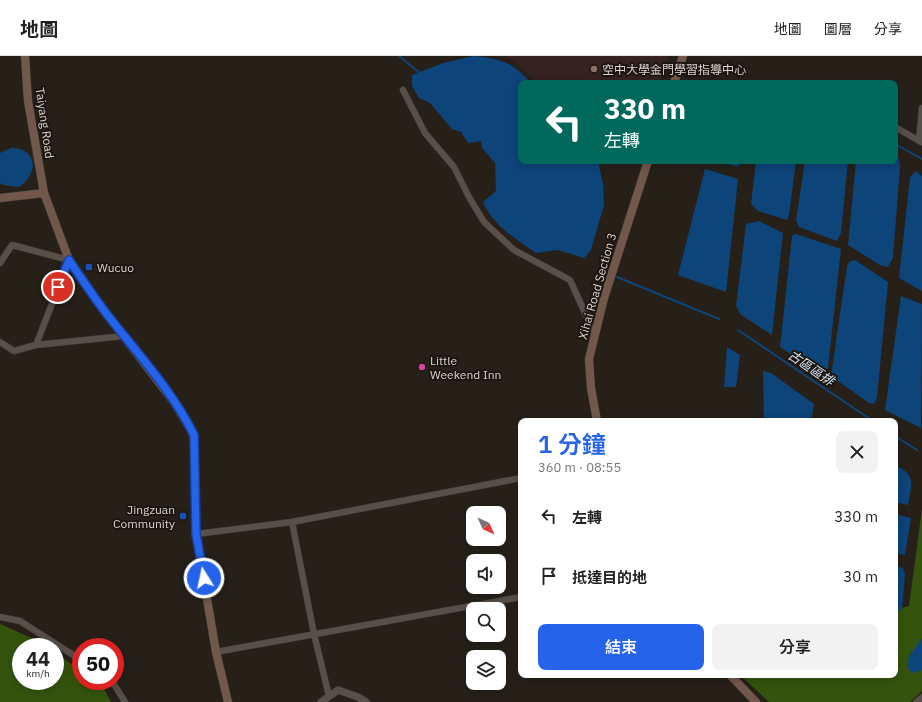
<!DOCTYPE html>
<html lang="zh-TW">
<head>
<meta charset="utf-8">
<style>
	body { margin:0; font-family:"IBM Plex Sans","Noto Sans TC",sans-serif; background:#f2f2f2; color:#222; height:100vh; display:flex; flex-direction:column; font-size:15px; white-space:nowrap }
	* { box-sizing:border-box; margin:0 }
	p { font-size:13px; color:#767676 }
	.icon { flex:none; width:22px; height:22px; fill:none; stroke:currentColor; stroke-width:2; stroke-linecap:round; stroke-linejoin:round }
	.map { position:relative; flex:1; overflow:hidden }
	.side { position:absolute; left:518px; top:362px; width:380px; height:260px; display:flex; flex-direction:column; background:#fff; border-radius:8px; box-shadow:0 2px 10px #0003 }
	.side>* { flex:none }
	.top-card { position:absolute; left:518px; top:24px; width:380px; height:84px; border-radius:8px; box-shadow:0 2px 10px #0003; background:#00695c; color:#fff; overflow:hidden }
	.needle { width:26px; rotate:135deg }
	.controls { position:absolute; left:466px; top:450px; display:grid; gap:8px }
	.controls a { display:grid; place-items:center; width:40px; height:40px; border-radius:8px; background:#fff; box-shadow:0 2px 10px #0003; font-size:20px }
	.speed { position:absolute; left:12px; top:582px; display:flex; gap:8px; font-size:20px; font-weight:700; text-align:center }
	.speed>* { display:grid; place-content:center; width:52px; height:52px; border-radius:50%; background:#fff; box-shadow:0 2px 10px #0003; line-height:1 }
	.speed small { font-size:10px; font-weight:400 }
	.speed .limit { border:6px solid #d22; background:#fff; color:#111 }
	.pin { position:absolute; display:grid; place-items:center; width:34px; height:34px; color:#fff; margin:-17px; border:2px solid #fff; border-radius:50%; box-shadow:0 1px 4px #0007 }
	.me { position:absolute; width:44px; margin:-22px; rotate:350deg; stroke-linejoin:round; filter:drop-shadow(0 0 3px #0008) }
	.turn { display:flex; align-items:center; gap:14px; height:84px; padding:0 20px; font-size:18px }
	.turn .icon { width:52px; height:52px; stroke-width:2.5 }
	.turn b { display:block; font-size:28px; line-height:34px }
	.round { display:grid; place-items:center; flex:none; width:42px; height:42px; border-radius:8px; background:#f2f2f2 }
	.headline { display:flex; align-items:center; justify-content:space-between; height:68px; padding:0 20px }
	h1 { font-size:24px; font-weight:600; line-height:30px; color:#2563eb }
	.primary-button { display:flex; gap:8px; margin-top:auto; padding:8px 20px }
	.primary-button a { flex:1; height:46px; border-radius:8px; background:#2563eb; color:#fff; font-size:16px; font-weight:600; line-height:46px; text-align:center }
	.primary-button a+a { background:#f2f2f2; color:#222 }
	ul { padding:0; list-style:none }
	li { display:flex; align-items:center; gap:12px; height:60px; padding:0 20px }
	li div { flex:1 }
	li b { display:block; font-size:15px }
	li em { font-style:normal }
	header { display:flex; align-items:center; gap:24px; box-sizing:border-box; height:56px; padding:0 20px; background:#fff; border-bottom:1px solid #e0e0e0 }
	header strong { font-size:19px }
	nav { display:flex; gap:22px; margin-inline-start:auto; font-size:14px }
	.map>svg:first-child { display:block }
	.education { fill:#362220 }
	.green { fill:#34540e }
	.water { fill:#0d4479 }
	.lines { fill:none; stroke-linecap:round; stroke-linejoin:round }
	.stream { stroke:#0d4479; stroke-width:2 }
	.minor-casing { stroke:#3f3a35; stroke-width:7 }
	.tertiary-casing { stroke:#3f3a35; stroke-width:8 }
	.secondary-casing { stroke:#3f3a35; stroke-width:9 }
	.minor { stroke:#574f48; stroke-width:6 }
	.tertiary { stroke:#574f48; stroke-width:7 }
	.secondary { stroke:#72584b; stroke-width:8 }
	.route-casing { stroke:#184099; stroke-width:10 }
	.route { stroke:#2563eb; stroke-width:7 }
	.education-dot { fill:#8d6e63; stroke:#1d1610; stroke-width:1.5 }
	.transit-dot { fill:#1a4fb4; stroke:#1d1610; stroke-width:1.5 }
	.hotel-dot { fill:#d1479c; stroke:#1d1610; stroke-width:1.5 }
	.labels { text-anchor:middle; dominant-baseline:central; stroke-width:4; stroke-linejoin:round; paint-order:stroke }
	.poi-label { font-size:12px; fill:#d9d4d0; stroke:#1d1610; text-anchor:start }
	.street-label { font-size:12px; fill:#d9d4d0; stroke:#1d1610 }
	.water-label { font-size:13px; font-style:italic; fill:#d7e5f6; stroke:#1d1610 }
</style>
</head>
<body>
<header>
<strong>地圖</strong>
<nav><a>地圖</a><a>圖層</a><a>分享</a></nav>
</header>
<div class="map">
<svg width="922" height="646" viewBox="0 0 922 646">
	<rect width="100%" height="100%" fill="#262019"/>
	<path class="education" d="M505 0H669L659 27H537L516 6Z"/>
	<path class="green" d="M922 453V635L910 646H769L740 619H895V553L909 550Z
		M0 568 36 584 47 591H21V625H55V597L81 614V625C102 625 102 628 111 646H0Z"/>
	<path class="water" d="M474 0C502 3 512 6 531 27H521V105H598L603 128 604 149 591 194 584 202 558 194 536 197C514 182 494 170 483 146L496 135 495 107 482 92 481 85 468 87 461 76 452 73 430 47 419 42 412 30V19L443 7Z
		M11 92C38 92 39 118 19 131L3 129 0 127V97Z
		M895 102 899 103 900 111 893 202 888 211 880 209 848 189 856 105H895Z
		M716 105H740L739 111Z
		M756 105H796L789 159 787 164 758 155 751 148Z
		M805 105H848L841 177 837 185 799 171 796 164Z
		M705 113 738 123 726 236 678 219Z
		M916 115 922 120V235L899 222 910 121Z
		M759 165 783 177 772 279 741 259 736 250 746 168Z
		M796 178 841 193 828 312 826 317 821 318 780 291 792 180Z
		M855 204 888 226 877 342 874 348 869 347 831 320 847 210 850 205Z
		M901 240 922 248 921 372 885 354Z
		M727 291 740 299 736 331H724Z
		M763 315 771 317 814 348 811 365H764Z
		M895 410C917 417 911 431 908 449L895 446Z
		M895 458 911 462 905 499 895 497Z
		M895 510 903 512 905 518 902 554H895Z
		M922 582V614L912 617 907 611 909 600Z"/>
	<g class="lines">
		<path class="stream" d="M399 0 420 17
			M895 88 922 103
			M617 221 719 263
			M738 274 873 365
			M895 380 917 394"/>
		<g class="minor-casing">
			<path id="minor" d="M403 34 425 77 454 111 469 141 484 166 514 194 570 224 595 279
				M895 71 921 86
				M919 85 922 52
				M0 207 12 189 69 204 36 289 124 280
				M0 286 14 295 36 289
				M292 466 314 578 329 640
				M196 478 292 466 521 422
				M0 561 20 565 81 604
				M216 596 521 541
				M112 625 125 646"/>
		</g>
		<g class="tertiary-casing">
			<path id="tertiary" d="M321 646 338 634 358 641 366 646
				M917 646 922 642"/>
		</g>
		<g class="secondary-casing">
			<path id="secondary" d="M25 0 28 45 44 137 69 204 105 256 174 346 194 379 196 478 216 596 228 646
				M674 27 683 0
				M0 142 44 137
				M597 365 591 332 589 303 604 242 648 105
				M730 619 756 646"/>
		</g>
		<use href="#minor" class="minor"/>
		<use href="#tertiary" class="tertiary"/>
		<use href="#secondary" class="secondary"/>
	</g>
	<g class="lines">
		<g class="route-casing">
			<path id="route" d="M58 231 69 204C81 222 93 240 106 257 136 296 172 334 194 379L196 478 204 522"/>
		</g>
		<use href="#route" class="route"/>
	</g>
	<circle class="education-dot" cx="594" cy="13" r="4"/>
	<g class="transit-dot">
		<rect x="85" y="207" width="8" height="8" rx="2"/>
		<rect x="179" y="456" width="8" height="8" rx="2"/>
	</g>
	<circle class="hotel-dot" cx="422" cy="311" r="4"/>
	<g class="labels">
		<g class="poi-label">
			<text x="602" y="13">空中大學金門學習指導中心</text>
			<text x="97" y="211">Wucuo</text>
			<text x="430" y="304">Little<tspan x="430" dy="14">Weekend Inn</tspan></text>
			<text x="175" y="453" text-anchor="end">Jingzuan<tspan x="175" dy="14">Community</tspan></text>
		</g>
		<g class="street-label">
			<text transform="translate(45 67) rotate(82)">Taiyang Road</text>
			<text transform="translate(597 230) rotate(-74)">Xihai Road Section 3</text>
		</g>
		<g class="water-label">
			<text transform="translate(811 312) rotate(34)">古區區排</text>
		</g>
	</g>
</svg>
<div class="controls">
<a><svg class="needle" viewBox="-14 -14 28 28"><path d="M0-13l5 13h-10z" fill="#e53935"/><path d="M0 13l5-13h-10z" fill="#767676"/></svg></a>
<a><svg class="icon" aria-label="sound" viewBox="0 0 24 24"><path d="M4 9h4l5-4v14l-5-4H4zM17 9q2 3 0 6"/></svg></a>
<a><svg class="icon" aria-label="search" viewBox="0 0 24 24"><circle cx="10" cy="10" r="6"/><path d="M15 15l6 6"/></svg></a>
<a><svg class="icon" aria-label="layers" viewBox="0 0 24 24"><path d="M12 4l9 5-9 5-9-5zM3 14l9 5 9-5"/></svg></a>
</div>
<div class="speed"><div>44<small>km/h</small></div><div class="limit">50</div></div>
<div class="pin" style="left:58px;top:231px;background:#d93025"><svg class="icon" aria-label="arrive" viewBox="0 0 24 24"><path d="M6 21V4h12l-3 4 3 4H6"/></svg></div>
<svg class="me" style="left:204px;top:522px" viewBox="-20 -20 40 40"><circle r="17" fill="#2563eb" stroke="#fff" stroke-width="3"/><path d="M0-11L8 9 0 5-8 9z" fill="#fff"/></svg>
<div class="top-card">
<div class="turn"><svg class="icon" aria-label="left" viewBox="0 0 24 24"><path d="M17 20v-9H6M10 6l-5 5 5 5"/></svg><div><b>330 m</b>左轉</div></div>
</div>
<section class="side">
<div class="headline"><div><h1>1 分鐘</h1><p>360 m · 08:55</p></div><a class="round"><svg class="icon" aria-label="close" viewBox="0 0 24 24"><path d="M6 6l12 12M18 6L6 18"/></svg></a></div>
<ul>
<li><svg class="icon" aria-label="left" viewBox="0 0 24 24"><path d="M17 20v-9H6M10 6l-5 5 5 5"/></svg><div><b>左轉</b></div><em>330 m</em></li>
<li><svg class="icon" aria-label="arrive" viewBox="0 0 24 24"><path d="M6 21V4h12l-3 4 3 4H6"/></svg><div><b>抵達目的地</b></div><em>30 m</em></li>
</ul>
<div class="primary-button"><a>結束</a><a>分享</a></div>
</section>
</div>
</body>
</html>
